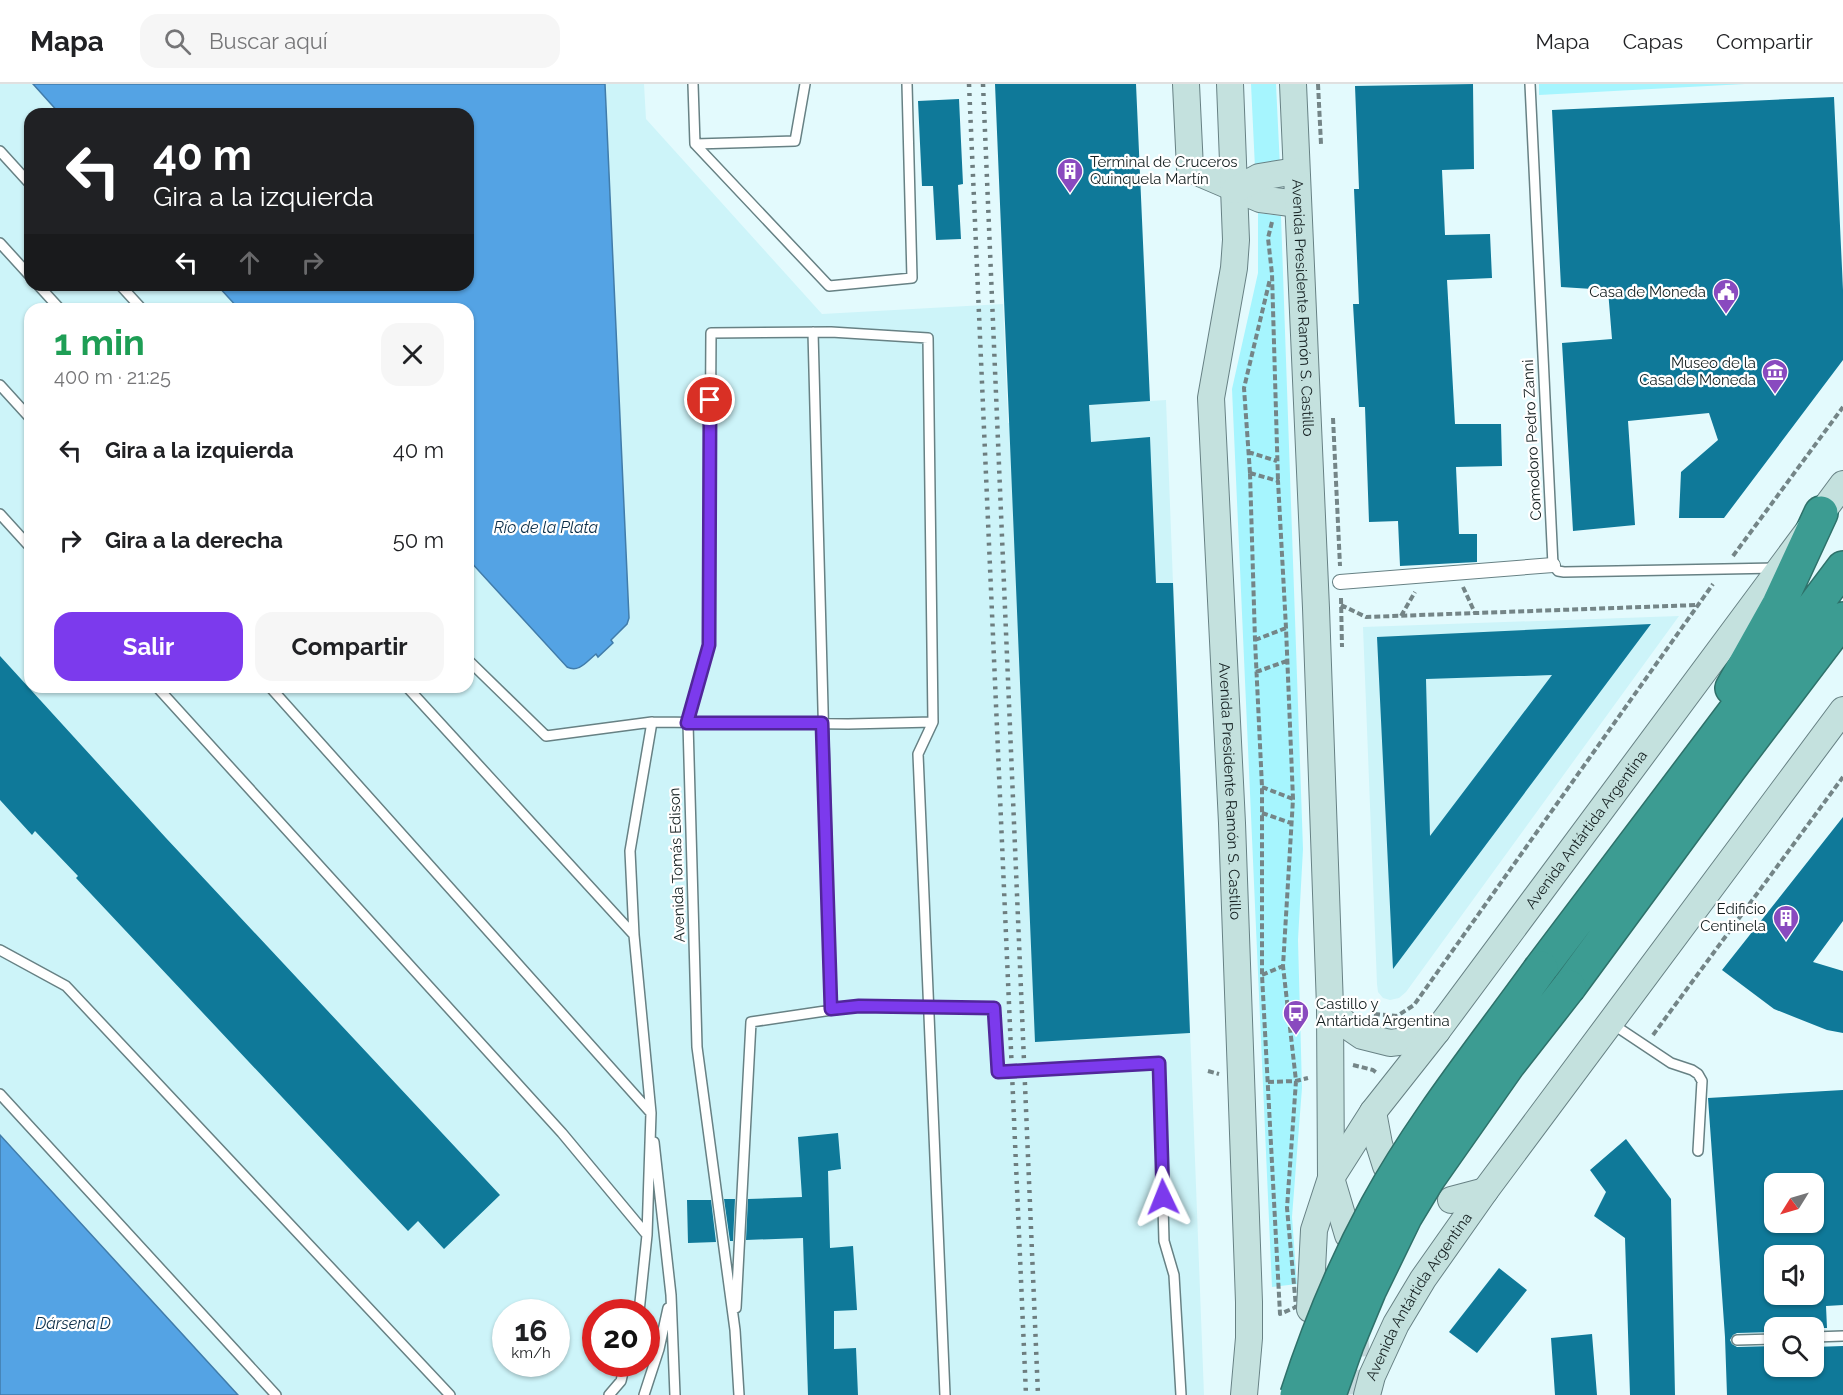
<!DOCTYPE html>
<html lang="es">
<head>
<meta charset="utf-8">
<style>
	body { margin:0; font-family:Raleway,sans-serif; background:#f6f6f6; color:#202124; height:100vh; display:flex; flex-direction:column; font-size:22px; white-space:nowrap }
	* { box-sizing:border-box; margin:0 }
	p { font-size:20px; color:#757577 }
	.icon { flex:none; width:33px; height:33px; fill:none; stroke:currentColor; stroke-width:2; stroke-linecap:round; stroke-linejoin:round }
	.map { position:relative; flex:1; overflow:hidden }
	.sheet { position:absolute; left:24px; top:219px; width:450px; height:390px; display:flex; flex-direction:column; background:#fff; border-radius:18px; box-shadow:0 2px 4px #0004 }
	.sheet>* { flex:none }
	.guide { position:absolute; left:24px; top:24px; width:450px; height:183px; border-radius:18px; box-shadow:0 2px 4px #0004; background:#202124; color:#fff; overflow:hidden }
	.needle { width:39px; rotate:233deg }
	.fabs { position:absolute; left:1764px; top:1089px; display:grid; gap:12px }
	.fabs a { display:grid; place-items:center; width:60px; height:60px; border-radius:12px; background:#fff; box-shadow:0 2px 4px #0004; font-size:30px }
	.speed { position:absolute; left:492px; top:1215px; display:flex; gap:12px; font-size:30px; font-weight:700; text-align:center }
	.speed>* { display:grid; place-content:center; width:78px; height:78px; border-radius:50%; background:#fff; box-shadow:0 2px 4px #0004; line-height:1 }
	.speed small { font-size:15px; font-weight:400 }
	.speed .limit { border:9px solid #d22; background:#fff; color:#111 }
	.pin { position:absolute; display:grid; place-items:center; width:51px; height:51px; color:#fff; margin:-26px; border:3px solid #fff; border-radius:50%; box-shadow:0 2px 6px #0007 }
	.me { position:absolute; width:66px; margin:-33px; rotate:358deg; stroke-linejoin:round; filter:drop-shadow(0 0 4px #0008) }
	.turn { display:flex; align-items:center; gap:21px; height:126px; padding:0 30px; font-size:27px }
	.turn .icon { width:78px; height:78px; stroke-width:2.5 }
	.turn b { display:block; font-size:42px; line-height:51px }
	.lanes { display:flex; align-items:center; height:57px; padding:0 30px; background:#0003; justify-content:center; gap:30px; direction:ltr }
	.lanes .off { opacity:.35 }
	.round { display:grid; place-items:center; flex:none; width:63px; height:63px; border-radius:18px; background:#f6f6f6 }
	.head { display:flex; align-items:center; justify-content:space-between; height:102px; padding:0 30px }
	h1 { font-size:36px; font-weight:700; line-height:45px; color:#1e9e55 }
	.cta { display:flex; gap:12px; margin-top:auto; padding:12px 30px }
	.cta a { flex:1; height:69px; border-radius:18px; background:#7c3aed; color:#fff; font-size:24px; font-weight:700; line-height:69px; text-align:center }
	.cta a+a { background:#f6f6f6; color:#202124 }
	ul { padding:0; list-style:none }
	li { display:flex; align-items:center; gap:18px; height:90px; padding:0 30px }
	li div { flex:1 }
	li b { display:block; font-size:22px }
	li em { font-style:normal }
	header { display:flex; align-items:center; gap:36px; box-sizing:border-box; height:84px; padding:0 30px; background:#fff; border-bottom:2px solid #e0e0e0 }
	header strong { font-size:28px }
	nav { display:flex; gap:33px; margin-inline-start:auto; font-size:21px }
	.search { width:420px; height:54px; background:#f6f6f6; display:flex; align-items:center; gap:15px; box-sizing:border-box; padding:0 21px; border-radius:18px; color:#757577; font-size:22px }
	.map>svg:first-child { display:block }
	.built { fill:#cdf4f9; fill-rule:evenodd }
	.green { fill:#a6f5fe }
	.water { fill:#54a3e4; stroke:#417caa; stroke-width:1.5 }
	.building { fill:#0f7999; fill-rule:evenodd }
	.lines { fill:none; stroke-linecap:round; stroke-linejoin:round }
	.secondary-tunnel { stroke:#c4d9dc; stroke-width:26; stroke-dasharray:26 13; stroke-linecap:butt }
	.service-casing { stroke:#678184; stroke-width:12 }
	.pedestrian-casing { stroke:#678184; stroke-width:16 }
	.secondary-casing { stroke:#678184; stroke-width:28 }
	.motorway-casing { stroke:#2e716a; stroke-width:36 }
	.path { stroke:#748587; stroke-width:4; stroke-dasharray:6 3; stroke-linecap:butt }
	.service { stroke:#fff; stroke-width:9 }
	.pedestrian { stroke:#fff; stroke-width:14 }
	.secondary { stroke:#c4e1de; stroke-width:26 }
	.motorway { stroke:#3c9c92; stroke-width:33 }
	.rail { stroke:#6d7d7f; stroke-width:4.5; stroke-dasharray:3 6; stroke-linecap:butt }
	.motorway-bridge-casing { stroke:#2e716a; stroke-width:36; stroke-linecap:butt }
	.motorway-bridge { stroke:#3c9c92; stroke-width:33 }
	.route-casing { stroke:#51269a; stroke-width:15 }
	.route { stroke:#7c3aed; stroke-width:10 }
	.labels { text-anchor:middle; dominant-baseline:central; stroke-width:4.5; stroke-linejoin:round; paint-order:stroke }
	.poi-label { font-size:15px; fill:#152021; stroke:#fff; text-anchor:end }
	.street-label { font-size:15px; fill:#152021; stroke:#fff }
	.water-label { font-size:16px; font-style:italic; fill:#0c2e48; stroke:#fff }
</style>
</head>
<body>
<header>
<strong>Mapa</strong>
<div class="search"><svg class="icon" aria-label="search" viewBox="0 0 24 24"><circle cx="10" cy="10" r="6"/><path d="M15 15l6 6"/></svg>Buscar aquí</div>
<nav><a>Mapa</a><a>Capas</a><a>Compartir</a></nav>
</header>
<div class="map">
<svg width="1843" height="1311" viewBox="0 0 1843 1311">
	<rect width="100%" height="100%" fill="#e3fafd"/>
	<path class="built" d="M0 0H33L60 30H30V201H217L239 225H30V603H468V475L567 583 578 585 596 570 598 572 612 559 611 557 627 540 629 534 605 0H644L646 35 822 230 1003 220 1008 339 1089 336V321L1166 316 1204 1311H238L0 1051ZM506 1228H556V1280H506ZM596 1228H646V1280H596Z
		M1679 532 1406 908 1399 914 1390 916 1383 914 1378 908 1377 900 1363 543Z"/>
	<path class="green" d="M1251 0H1276L1280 83 1255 84Z
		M1539 0H1745L1539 11Z
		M1258 129 1281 132 1303 765 1298 856 1302 1004 1292 1133 1297 1200 1272 1203 1232 305 1258 189Z"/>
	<path class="water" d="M33 0H605L629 534 627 540 611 556 613 559 598 573 596 570C586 578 579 589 567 583L468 475V225H239L217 201H468V30H60Z
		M0 1051 238 1311H0Z"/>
	<path class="building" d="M995 0H1136L1150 317 1089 321 1091 358 1150 353 1156 499H1173L1190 949 1035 958Z
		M1473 0 1474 85 1442 86 1445 151 1490 150 1492 194 1447 196 1455 340H1501L1502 382 1456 383 1459 450H1477V478L1400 482 1398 437 1369 438 1365 323H1359L1353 220H1359L1354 105H1359L1355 2Z
		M1834 13 1843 206V276L1724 434H1679L1681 388 1718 356 1709 329 1628 337 1635 441 1573 447 1562 259 1612 255 1608 206 1561 203 1552 26Z
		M959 15 963 100 958 101 961 155 936 156 933 102H922L918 17Z
		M1651 540 1393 885 1377 553ZM1552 591 1430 752 1426 595Z
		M0 572 166 754 500 1111 444 1165 418 1137 408 1147 76 794 78 792 35 747 32 751 0 716Z
		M1843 733V837L1813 878 1843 887V949L1827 946 1774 925 1722 886Z
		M1843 1006V1221L1826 1222 1827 1244H1774V1248L1737 1249 1733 1251 1730 1256 1732 1260 1737 1263 1774 1262V1282H1814V1263L1843 1262V1311H1727L1725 1253 1708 1014ZM1774 1100H1814V1138H1774ZM1774 1172H1814V1210H1774Z
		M838 1049 841 1085 828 1087 830 1164 853 1162 857 1226 834 1227V1265L856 1264 858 1311H808L803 1154 746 1156 748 1115 802 1113 798 1053Z
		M1626 1055 1671 1115 1675 1311H1630L1625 1154 1594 1132 1606 1108 1590 1086Z
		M724 1115H735L733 1157H730Z
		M687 1116H711L716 1158 688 1159Z
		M1499 1184 1527 1206 1477 1269 1449 1248Z
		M1592 1250 1597 1311H1555L1551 1254Z"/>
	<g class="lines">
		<path class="secondary-tunnel" d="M1355 1247 1359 1310"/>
		<g class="service-casing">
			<path id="service" d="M693 0 695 60
				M1530 0 1553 481 1558 487 1564 488 1777 484
				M695 60 829 202 912 194 907 0
				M695 60 795 57 805 0
				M0 67 30 100
				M0 159 30 192
				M38 201 60 225
				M120 201 142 225
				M813 248 831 925
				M0 301 30 334
				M0 430 30 463
				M468 576 546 652 652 638 848 640 933 638
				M157 603 562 1049 647 1151
				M270 603 651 1029 647 1151 639 1228
				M407 603 634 851
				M0 866 66 902 450 1311
				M1611 939 1671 979 1692 986 1698 990 1702 997 1698 1067
				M0 1010 276 1311
				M651 1029 634 851 630 767 652 638
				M654 1058 671 1211 675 1311
				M736 1224 751 938 859 922 994 924 998 988 1159 979 1164 1157 1174 1191 1181 1311
				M1814 1253 1843 1252
				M1737 1256 1774 1255
				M609 1311 621 1297 625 1280
				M644 1311 659 1265 668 1224
				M739 1311 735 1246 697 963 688 639 709 561 711 249 831 248 928 254 933 638 918 670 945 1311"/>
		</g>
		<g class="pedestrian-casing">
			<path id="pedestrian" d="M1340 498 1553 481"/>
		</g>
		<g class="secondary-casing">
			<g id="secondary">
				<path d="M1186 0 1190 85 1260 115 1298 120"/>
				<path id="s1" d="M1230 0 1236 156 1234 184 1211 314 1232 739 1249 1218V1254L1244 1311"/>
				<path id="s2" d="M1293 0 1316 524 1330 923 1331 1094 1348 1151"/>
				<path d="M1235 106 1259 93 1296 87"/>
				<path d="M1330 923 1346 941 1362 952 1390 959 1415 956 1437 947"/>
				<path d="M1373 1028 1379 1060 1386 1082"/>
				<path d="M1451 1116 1485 1107"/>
				<path id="s3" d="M1310 1225 1314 1146 1331 1094 1373 1028 1437 947 1843 400"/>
				<path id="s4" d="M1367 1311 1372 1292 1396 1240 1423 1195 1485 1107 1843 626"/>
			</g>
		</g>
		<g class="motorway-casing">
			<path id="motorway" d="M1732 604 1779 520 1821 429
				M1541 884 1843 484
				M1569 903 1730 684 1843 535"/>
		</g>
		<path class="path" d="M1318 0 1321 60
			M1272 138 1268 154 1272 190 1278 397
			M1333 334 1340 482
			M1248 368 1277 377
			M1250 389 1278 397 1286 544 1293 715 1283 882 1296 997 1287 1124 1296 1223 1280 1230 1262 891V703L1255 556Z
			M1250 389 1244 304 1270 195
			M1733 472 1843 323
			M1463 503 1475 529
			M1341 514 1342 563
			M1341 521 1366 533 1697 521
			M1401 532 1415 508
			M1255 556 1286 544
			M1256 588 1287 577
			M1262 703 1293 715
			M1262 729 1291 739
			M1262 891 1283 882
			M1374 930 1397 932 1414 921 1713 500
			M1653 951 1843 693
			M1353 981 1373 986 1377 989
			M1208 987 1219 990
			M1268 998 1296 997 1308 994"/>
		<use href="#service" class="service"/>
		<use href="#pedestrian" class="pedestrian"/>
		<use href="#secondary" class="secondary"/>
		<use href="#motorway" class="motorway"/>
		<path class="rail" d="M969 0 1026 1311
			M983 0 1038 1311"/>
		<g class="motorway-bridge-casing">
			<path id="motorway-bridge" d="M1297 1311C1318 1246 1344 1183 1377 1122 1423 1038 1485 962 1541 884
				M1329 1311 1347 1260 1369 1207 1405 1133 1428 1095 1508 981 1569 903"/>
		</g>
		<use href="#motorway-bridge" class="motorway-bridge"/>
	</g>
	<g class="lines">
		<g class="route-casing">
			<path id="route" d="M710 316 709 561 687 639H822L831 925 859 922 994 924 998 988 1159 979 1163 1113"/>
		</g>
		<use href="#route" class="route"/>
	</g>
	<defs>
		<g id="building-pin" transform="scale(1.35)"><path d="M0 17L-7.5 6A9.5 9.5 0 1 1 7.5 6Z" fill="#894abf" stroke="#fff"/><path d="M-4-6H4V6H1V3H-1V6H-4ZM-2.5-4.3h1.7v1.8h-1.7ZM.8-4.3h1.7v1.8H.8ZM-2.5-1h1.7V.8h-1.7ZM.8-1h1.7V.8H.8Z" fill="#fff"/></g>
		<g id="civic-pin" transform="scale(1.35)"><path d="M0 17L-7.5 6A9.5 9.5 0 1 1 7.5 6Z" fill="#894abf" stroke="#fff"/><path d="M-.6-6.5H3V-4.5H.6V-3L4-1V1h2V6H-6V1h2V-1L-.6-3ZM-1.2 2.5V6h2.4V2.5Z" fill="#fff"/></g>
		<g id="museum-pin" transform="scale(1.35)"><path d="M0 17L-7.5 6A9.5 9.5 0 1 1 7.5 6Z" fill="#894abf" stroke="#fff"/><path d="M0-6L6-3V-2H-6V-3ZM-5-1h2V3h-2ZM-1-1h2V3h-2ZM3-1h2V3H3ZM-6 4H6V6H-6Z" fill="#fff"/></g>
		<g id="bus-pin" transform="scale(1.35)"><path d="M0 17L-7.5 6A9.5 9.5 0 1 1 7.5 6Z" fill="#894abf" stroke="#fff"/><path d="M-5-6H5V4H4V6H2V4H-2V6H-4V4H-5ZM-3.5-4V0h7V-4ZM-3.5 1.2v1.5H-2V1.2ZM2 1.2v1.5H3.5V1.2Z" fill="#fff"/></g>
	</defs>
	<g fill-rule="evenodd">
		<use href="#building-pin" x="1070" y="87"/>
		<use href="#civic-pin" x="1726" y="208"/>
		<use href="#museum-pin" x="1775" y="288"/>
		<use href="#building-pin" x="1786" y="834"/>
		<use href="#bus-pin" x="1296" y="929"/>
	</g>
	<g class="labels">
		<g class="poi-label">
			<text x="1090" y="78" text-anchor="start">Terminal de Cruceros<tspan x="1090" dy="17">Quinquela Martín</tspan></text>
			<text x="1706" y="208">Casa de Moneda</text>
			<text x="1756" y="279">Museo de la<tspan x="1756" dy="17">Casa de Moneda</tspan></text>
			<text x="1766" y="825">Edificio<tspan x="1766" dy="17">Centinela</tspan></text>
			<text x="1316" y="920" text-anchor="start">Castillo y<tspan x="1316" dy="17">Antártida Argentina</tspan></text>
		</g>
		<g class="street-label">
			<text stroke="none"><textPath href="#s2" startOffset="224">Avenida Presidente Ramón S. Castillo</textPath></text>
			<text transform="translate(1532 356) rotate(-93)">Comodoro Pedro Zanni</text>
			<text stroke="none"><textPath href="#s1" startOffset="710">Avenida Presidente Ramón S. Castillo</textPath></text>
			<text stroke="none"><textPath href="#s3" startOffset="566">Avenida Antártida Argentina</textPath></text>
			<text transform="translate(677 781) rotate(-92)">Avenida Tomás Edison</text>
			<text stroke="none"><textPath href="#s4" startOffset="112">Avenida Antártida Argentina</textPath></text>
		</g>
		<g class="water-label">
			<text x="546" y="443">Río de la Plata</text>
			<text x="73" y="1239">Dársena D</text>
		</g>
	</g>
</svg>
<div class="fabs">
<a><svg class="needle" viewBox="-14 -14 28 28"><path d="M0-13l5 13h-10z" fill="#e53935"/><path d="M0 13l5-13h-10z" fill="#757577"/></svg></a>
<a><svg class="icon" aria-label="sound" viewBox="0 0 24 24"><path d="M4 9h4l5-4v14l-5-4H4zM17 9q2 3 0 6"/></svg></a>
<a><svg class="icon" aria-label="search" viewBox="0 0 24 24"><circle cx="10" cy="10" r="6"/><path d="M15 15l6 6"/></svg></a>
</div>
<div class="speed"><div>16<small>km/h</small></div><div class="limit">20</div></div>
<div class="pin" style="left:710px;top:316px;background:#d93025"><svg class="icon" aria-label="arrive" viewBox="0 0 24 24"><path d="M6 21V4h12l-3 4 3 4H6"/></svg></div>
<svg class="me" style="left:1163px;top:1113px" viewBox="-20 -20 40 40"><path d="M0-17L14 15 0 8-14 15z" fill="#7c3aed" stroke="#fff" stroke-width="4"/></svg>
<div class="guide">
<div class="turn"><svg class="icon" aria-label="left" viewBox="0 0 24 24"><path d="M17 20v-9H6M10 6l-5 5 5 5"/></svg><div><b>40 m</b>Gira a la izquierda</div></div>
<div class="lanes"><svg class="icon" aria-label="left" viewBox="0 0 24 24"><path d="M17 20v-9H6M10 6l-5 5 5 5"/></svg><svg class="icon off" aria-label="ahead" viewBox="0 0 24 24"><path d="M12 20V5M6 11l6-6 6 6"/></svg><svg class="icon off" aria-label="right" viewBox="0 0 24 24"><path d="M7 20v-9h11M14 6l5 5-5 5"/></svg></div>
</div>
<section class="sheet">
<div class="head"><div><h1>1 min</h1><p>400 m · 21:25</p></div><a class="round"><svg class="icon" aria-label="close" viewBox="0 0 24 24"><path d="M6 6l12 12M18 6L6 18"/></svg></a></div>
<ul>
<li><svg class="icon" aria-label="left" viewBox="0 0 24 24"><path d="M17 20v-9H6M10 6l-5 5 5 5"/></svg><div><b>Gira a la izquierda</b></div><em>40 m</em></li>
<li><svg class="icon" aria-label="right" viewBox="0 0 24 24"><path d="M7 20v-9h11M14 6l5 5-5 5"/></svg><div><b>Gira a la derecha</b></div><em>50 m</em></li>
</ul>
<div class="cta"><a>Salir</a><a>Compartir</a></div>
</section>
</div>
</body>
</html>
